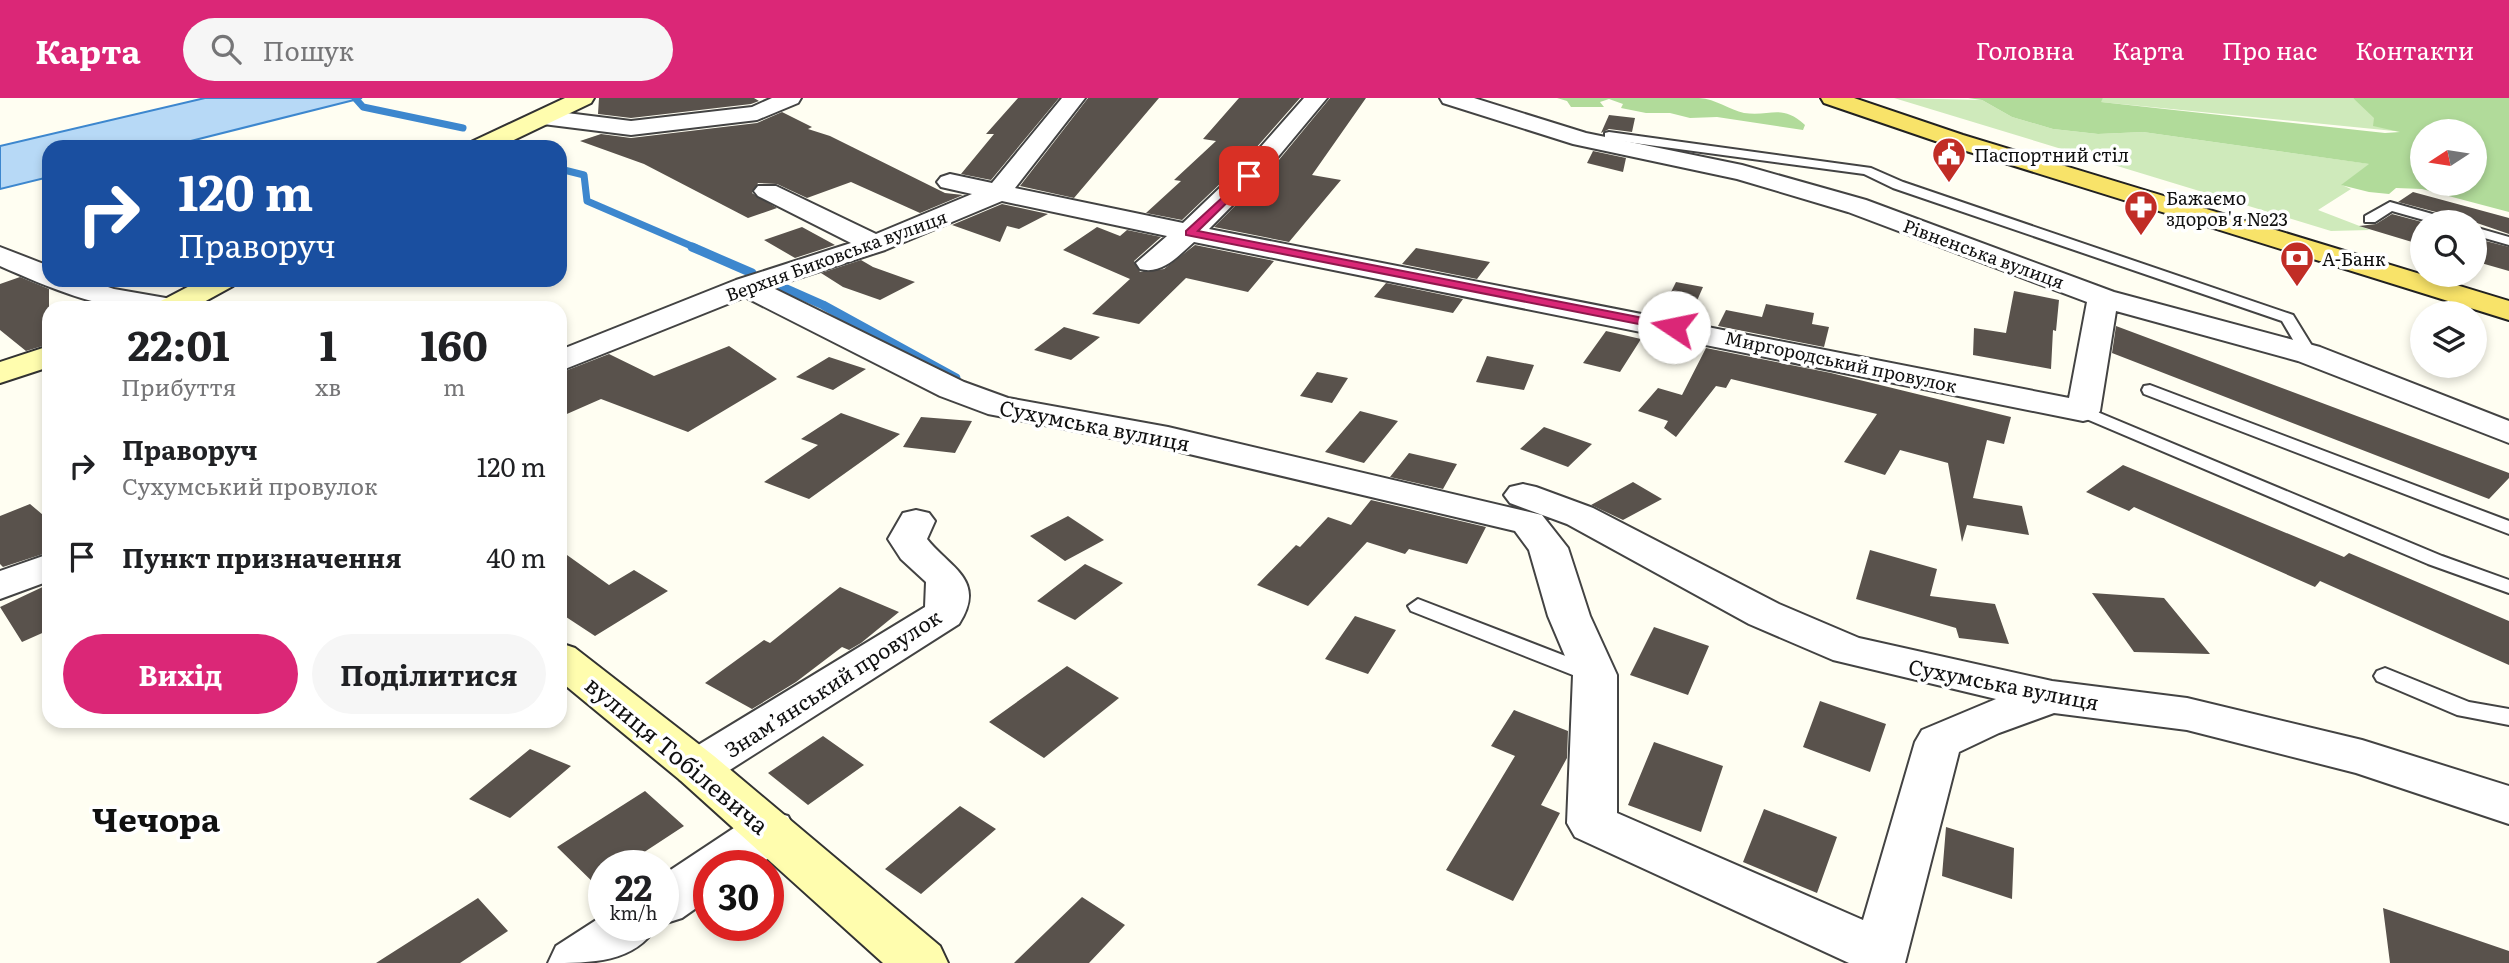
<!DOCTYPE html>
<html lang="uk">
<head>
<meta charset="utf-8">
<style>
	body { margin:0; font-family:Literata,serif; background:#f6f6f6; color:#202124; height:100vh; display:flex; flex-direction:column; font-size:26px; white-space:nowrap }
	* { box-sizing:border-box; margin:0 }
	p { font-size:23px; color:#757577 }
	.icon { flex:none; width:38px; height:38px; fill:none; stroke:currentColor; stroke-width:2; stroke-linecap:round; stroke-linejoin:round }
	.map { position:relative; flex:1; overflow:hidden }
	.drawer { position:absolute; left:42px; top:203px; width:525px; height:427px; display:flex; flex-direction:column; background:#fff; border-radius:21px; box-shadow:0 4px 10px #0003 }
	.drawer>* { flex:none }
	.guide { position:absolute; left:42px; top:42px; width:525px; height:147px; border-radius:21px; box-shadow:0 4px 10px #0003; background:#1a4fa0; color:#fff; overflow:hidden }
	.needle { width:46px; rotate:258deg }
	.buttons { position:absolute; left:2410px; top:21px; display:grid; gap:14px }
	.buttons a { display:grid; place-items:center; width:77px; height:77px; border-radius:50%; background:#fff; box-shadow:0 4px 10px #0003; font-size:35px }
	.speed { position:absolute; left:588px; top:752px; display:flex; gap:14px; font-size:35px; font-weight:700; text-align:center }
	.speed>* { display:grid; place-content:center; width:91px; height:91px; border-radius:50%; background:#fff; box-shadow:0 4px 10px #0003; line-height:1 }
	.speed small { font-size:18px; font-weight:400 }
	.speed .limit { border:10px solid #d22; background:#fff; color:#111 }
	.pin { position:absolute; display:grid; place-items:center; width:60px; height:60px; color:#fff; margin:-30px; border-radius:14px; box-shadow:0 4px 10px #0006 }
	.me { position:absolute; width:77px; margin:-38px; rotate:281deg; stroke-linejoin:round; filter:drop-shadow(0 0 5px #0008) }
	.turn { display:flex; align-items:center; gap:24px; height:147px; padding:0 21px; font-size:32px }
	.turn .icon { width:91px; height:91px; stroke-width:2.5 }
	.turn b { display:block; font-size:49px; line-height:60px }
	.eta { display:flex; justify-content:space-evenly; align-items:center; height:119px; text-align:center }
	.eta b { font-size:42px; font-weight:700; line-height:49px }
	.action { display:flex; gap:14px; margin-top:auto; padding:14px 21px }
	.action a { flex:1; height:80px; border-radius:42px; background:#db2777; color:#fff; font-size:28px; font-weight:700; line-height:80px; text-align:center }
	.action a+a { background:#f6f6f6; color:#202124 }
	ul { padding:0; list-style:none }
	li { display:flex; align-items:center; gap:21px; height:91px; padding:0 21px }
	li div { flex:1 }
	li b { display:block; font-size:26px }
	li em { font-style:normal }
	header { display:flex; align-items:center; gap:42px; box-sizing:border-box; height:98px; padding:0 35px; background:#db2777; color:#fff }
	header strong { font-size:33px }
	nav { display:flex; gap:38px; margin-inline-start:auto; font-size:24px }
	.search { width:490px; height:63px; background:#f6f6f6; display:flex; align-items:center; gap:18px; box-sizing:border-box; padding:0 24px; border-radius:38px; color:#757577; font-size:26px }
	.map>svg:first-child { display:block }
	.green { fill:#cfeabb }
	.forest { fill:#b1db9a; fill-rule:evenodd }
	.water { fill:#b7d9f6; stroke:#3d87ce; stroke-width:2 }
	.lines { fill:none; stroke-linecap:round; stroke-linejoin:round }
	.stream-far1 { stroke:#3d87ce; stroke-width:7 }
	.stream { stroke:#3d87ce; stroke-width:9 }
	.building { fill:#59524c }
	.lane-casing { stroke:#434343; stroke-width:4 }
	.street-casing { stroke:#434343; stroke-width:4 }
	.secondary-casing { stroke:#323232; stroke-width:4 }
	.primary-casing { stroke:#212121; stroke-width:4 }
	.lane { fill:#fff; fill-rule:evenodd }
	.street { fill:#fff; fill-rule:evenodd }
	.secondary { fill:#fffdae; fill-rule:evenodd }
	.primary { fill:#f8e369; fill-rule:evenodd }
	.route { fill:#db2777; stroke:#8e194d; stroke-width:2 }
	.labels { text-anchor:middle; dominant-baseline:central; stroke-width:7; stroke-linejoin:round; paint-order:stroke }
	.far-poi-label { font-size:18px; fill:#101010; stroke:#fff; text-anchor:start }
	.far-street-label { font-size:18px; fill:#101010; stroke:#fff }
	.street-label { font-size:21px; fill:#101010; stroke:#fff }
	.near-street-label { font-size:24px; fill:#101010; stroke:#fff }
	.near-district-label { font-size:33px; font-weight:bold; fill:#101010; stroke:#fff }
</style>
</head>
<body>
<header>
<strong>Карта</strong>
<div class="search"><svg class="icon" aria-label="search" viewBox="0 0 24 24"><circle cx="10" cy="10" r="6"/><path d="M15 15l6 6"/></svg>Пошук</div>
<nav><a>Головна</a><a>Карта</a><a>Про нас</a><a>Контакти</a></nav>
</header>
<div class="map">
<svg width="2509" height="865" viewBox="0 0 2509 865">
	<rect width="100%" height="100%" fill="#fffef2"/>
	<path class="green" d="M1894 0 1982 2 2012 19 2053 31 2098 36 2143 34 2370 66 2342 87 2351 91 2318 112 2370 132 2331 133Z
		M2103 0H2353L2404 34 2100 4Z"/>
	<path class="forest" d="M1557 0C1604 0 1653 0 1699 0 1716 1 1730 12 1744 15 1771 19 1781 5 1805 27L1803 32 1717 19 1690 20 1670 15H1646L1621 10 1623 6 1609 1 1600 4 1604 9H1571L1567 3Z
		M1968 0H2103L2101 4 2385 35 2400 34 2373 28 2374 20 2353 0H2509V114L2422 91 2396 90 2389 96 2369 94 2341 87 2369 66 2143 34 2098 36 2053 31 2012 19 1982 2ZM2422 33H2474V86H2422Z"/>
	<path class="water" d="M205 0H362L167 49H49V79L0 91V48Z"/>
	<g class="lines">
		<path class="stream-far1" d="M355 0 363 9 463 30
			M560 71 584 77 587 103 696 150"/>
		<path class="stream" d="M692 149 752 175
			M780 188 823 207 956 280"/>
	</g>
	<path class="building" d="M599 0H754L759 3 751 6 631 20 598 16Z
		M1018 0H1059L991 82 961 76 994 36H986Z
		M1088 0H1159L1074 100 1020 88Z
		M1239 0H1300L1248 59 1182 122 1146 115 1181 83 1174 82 1216 43 1203 41Z
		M1330 0H1366L1312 77 1341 82 1289 144 1214 129 1269 74Z
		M782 14 812 29 808 31 830 38 945 95 963 97 920 115 851 84 807 100 777 86 758 85 752 95 777 110 748 120 644 66 580 43 601 36 631 40 757 25Z
		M1609 17 1635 20 1632 34 1609 31 1601 35Z
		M1593 53 1626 60 1623 74 1587 65Z
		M2413 94 2509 120V136L2474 124H2455L2451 118 2398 104Z
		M1002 106 1048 116 1019 131 1007 128 1000 144 952 127Z
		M2392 116 2422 124V147L2359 128 2376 126Z
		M802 129 835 147 795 160 764 142Z
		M1097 129 1120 138 1127 132 1161 139 1134 163 1140 174 1164 171 1195 147 1274 163 1248 194 1186 180 1139 226 1092 216 1130 181 1063 152Z
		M2474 140 2509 149V173L2474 163Z
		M1416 150 1490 164 1477 181 1402 166Z
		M861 162 873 169 915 184 880 202 843 189 821 175Z
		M20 179 49 191V246L26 253 0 232V186Z
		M1676 184 1703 189 1689 221 1660 216Z
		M1386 185 1463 201 1453 215 1374 199Z
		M2014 193 2059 202 2056 233 2053 232 2051 271 1973 257 1974 230 2006 235Z
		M1766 206 1814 215 1812 226 1829 229 1824 249 1718 228 1726 212 1762 219Z
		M2116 228 2509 375V380L2489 401 2112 255Z
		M1064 229 1100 239 1071 262 1034 252Z
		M1606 233 1641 241 1620 274 1583 265Z
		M729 248 777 281 688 334 601 301 560 319V275L609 256 654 278Z
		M1706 250 1831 275 2011 319 2004 346 1987 342 1973 400 2022 408 2029 437 1967 427 1962 444 1948 365 1900 352 1885 377 1844 364 1877 316 1731 281 1726 290 1716 288 1676 339 1664 330 1668 323 1638 313 1658 290 1682 297Z
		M1487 258 1534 267 1524 292 1476 284Z
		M829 259 866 271 833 292 796 279Z
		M1317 274 1348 280 1332 305 1300 298Z
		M1360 313 1398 323 1364 365 1325 354Z
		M841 315 900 336 809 401 764 384 818 347 801 341Z
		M921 319 972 323 955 355 903 349Z
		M1544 329 1592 346 1568 369 1520 351Z
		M1409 355 1457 366 1443 391 1390 379Z
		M2123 367 2344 459 2349 455 2509 523V567L2320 483 2315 489 2134 409 2129 413 2086 394Z
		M1633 384 1662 401 1623 422 1591 407Z
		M1371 402 1486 429 1467 466 1409 451 1405 456 1367 444 1308 508 1257 487 1296 447 1300 449 1328 419 1351 427Z
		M30 406 49 422V454L3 469 0 466V418Z
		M1068 418 1104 442 1065 463 1030 438Z
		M560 452 609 487 634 472 668 493 595 538 560 515Z
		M1870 452 1937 471 1930 498 1995 506 2009 546 1959 540 1956 530 1856 501Z
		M1085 466 1123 485 1075 522 1037 503Z
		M49 486V532L22 544 0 509Z
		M840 489 899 514 861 545 849 552 842 549 796 584 752 611 705 585 764 542 770 545Z
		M2092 495 2164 500 2210 556 2134 554Z
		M1355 518 1396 532 1368 576 1325 561Z
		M1654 529 1709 548 1688 597 1630 577Z
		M1067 568 1119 600 1044 660 989 624Z
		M1820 603 1886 626 1870 674 1803 649Z
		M1514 612 1568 633 1567 660 1541 707 1560 715 1513 803 1446 772 1515 658 1491 648Z
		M823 638 864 667 808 707 768 675Z
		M1654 644 1723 668 1701 734 1628 707Z
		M530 651 571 668 510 720 469 701Z
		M645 693 684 728 623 768H604V795L557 749Z
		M960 708 996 731 921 796 885 771Z
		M1764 711 1837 739 1817 795 1743 764Z
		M1946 729 2014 750 2012 801 1942 778Z
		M1082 799 1125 827 1089 865H1014Z
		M478 800 508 833 460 865H376Z
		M2383 810 2509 853V865H2390Z"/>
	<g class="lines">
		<g class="lane-casing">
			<path id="lane" d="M1609 34 1871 70 1903 84 2293 217 2317 256 2309 261 2303 259 2282 223 1893 90 1864 76 1605 41V35Z
				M2390 104 2450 121 2452 124H2431L2392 113 2375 124H2365V118Z
				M2474 129 2509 139V147L2474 137Z
				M2150 287 2509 423V436L2144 296 2142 292 2144 288Z
				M2083 308 2442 458 2509 482V495L2428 466 2077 317 2074 313Z
				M1418 501 1599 571 1602 576 1599 581H1583L1411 513 1408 508Z
				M2385 570 2469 604 2509 611V627L2457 617 2377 583 2374 578 2377 573Z"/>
		</g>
		<g class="street-casing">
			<path id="street" d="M772 0H801L798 5 757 22 631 37 543 26 532 19 543 12 631 23 752 9Z
				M1062 0H1085L1015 90 1183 125 1250 61 1304 0H1327L1267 72 1209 131 2069 300 2087 204 1848 114 1737 81 1573 46 1443 5 1440 0H1474L1586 35 1742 67 1866 102 2114 194 2320 249 2509 323V345L2298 263 2116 213 2100 313 2095 320 2083 323 1194 144C1178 158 1162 177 1140 171L1136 165 1167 138 1002 103 885 152 771 189 964 284 1008 300 1168 329 1542 417 1568 450 1590 518 1617 577V715L1863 822 1915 644 1922 632 1996 601 1833 562 1749 526 1567 426 1510 405 1504 397 1510 389 1523 386 1536 389 1593 410 1779 506 1859 540 2052 583 2187 600 2362 642 2509 688V726L2356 675 2187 632 2054 615 1999 635 1959 654 1905 865H1849L1575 739 1567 725 1573 577 1548 518 1529 452 1515 433 1168 351 988 316 940 298 745 199 560 273V252L736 182 851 145 758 98 754 93 758 88H776L876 136 972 96 941 89 937 84 941 79 950 76 992 85Z
				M0 149 49 168V182H87L114 191 183 203 187 209C123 222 57 193 0 168Z
				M916 412 929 415 935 423 927 441C950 470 987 482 959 526L714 682 697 688 680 682 673 670 680 658 925 509 926 484 901 461 888 441 903 415Z
				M49 456V483L0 501V473Z
				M770 713 788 718 795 732C774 771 747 768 709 768V801L682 820 663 826V777L752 718Z
				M604 817V828H657C634 865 592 865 548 865L556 848Z"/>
		</g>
		<g class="secondary-casing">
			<path id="secondary" d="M565 0H594L591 5 499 49H468L471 44Z
				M201 182H238L233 188 193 210H155L159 204Z
				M49 248V269L0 285V264Z
				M560 545 575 550 714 658 940 848 948 865H883L680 682 560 583Z"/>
		</g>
		<g class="primary-casing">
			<path id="primary" d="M1821 0H1854L1963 37 2509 203V222L1947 47 1824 5Z"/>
		</g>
		<use href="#lane" class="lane"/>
		<use href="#street" class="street"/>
		<use href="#secondary" class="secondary"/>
		<use href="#primary" class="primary"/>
	</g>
	<path class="route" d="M1249 75 1254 78 1252 80 1198 133 1674 226 1681 229 1674 233 1186 137V133Z"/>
	<defs>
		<g id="civic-pin" transform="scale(1.75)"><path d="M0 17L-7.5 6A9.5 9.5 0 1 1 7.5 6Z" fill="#c12d26" stroke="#fff"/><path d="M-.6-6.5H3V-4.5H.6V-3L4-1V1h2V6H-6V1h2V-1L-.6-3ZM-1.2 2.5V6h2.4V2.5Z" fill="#fff"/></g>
		<g id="pharmacy-pin" transform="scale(1.75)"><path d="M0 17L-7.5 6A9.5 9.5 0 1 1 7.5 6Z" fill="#c12d26" stroke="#fff"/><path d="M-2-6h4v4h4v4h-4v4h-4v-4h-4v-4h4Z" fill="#fff"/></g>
		<g id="bank-pin" transform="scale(1.75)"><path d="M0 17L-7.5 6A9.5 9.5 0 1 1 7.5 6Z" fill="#c12d26" stroke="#fff"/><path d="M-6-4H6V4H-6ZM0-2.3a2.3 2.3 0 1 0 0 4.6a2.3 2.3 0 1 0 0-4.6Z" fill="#fff"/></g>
	</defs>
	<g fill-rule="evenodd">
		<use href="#civic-pin" x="1949" y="56"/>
		<use href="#pharmacy-pin" x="2141" y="109"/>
		<use href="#bank-pin" x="2297" y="160"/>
	</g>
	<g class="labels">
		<g class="far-poi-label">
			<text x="1974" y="56">Паспортний стіл</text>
			<text x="2166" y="99">Бажаємо<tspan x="2166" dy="21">здоров'я №23</tspan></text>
			<text x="2322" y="160">А-Банк</text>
		</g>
		<g class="far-street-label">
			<text transform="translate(1984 155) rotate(20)">Рівненська вулиця</text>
			<text transform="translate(836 157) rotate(-20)">Верхня Биковська вулиця</text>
			<text transform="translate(1841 263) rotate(12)">Миргородський провулок</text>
		</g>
		<g class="street-label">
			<text transform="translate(1095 326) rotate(11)">Сухумська вулиця</text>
			<text transform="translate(832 584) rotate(-33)">Знамʼянський провулок</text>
			<text transform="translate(2004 585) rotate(11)">Сухумська вулиця</text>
		</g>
		<g class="near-street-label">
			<text transform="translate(678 656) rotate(40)">вулиця Тобілевича</text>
		</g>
		<g class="near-district-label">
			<text x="156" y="719">Чечора</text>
		</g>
	</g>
</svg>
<div class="buttons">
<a><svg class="needle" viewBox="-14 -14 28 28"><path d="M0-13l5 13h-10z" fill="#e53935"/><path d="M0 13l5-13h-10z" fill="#757577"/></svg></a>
<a><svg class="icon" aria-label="search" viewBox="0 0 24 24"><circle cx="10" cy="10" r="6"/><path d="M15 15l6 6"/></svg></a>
<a><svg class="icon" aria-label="layers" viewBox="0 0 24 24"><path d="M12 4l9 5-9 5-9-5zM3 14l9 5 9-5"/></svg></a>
</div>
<div class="speed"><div>22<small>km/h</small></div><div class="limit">30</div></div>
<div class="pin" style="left:1249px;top:78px;background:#d93025"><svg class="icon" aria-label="arrive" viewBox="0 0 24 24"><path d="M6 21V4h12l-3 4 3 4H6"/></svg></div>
<svg class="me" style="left:1674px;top:229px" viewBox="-20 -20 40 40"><circle r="19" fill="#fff"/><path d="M0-13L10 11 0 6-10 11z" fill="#db2777"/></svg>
<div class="guide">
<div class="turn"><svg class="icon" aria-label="right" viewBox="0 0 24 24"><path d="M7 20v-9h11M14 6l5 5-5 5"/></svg><div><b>120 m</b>Праворуч</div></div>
</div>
<section class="drawer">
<div class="eta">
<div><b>22:01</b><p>Прибуття</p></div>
<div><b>1</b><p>хв</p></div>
<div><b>160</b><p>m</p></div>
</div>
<ul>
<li><svg class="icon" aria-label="right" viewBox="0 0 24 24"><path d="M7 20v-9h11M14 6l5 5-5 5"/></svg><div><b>Праворуч</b><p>Сухумський провулок</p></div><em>120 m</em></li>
<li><svg class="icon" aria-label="arrive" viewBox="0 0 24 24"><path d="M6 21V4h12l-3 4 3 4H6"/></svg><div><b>Пункт призначення</b></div><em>40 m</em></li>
</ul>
<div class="action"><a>Вихід</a><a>Поділитися</a></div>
</section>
</div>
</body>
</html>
